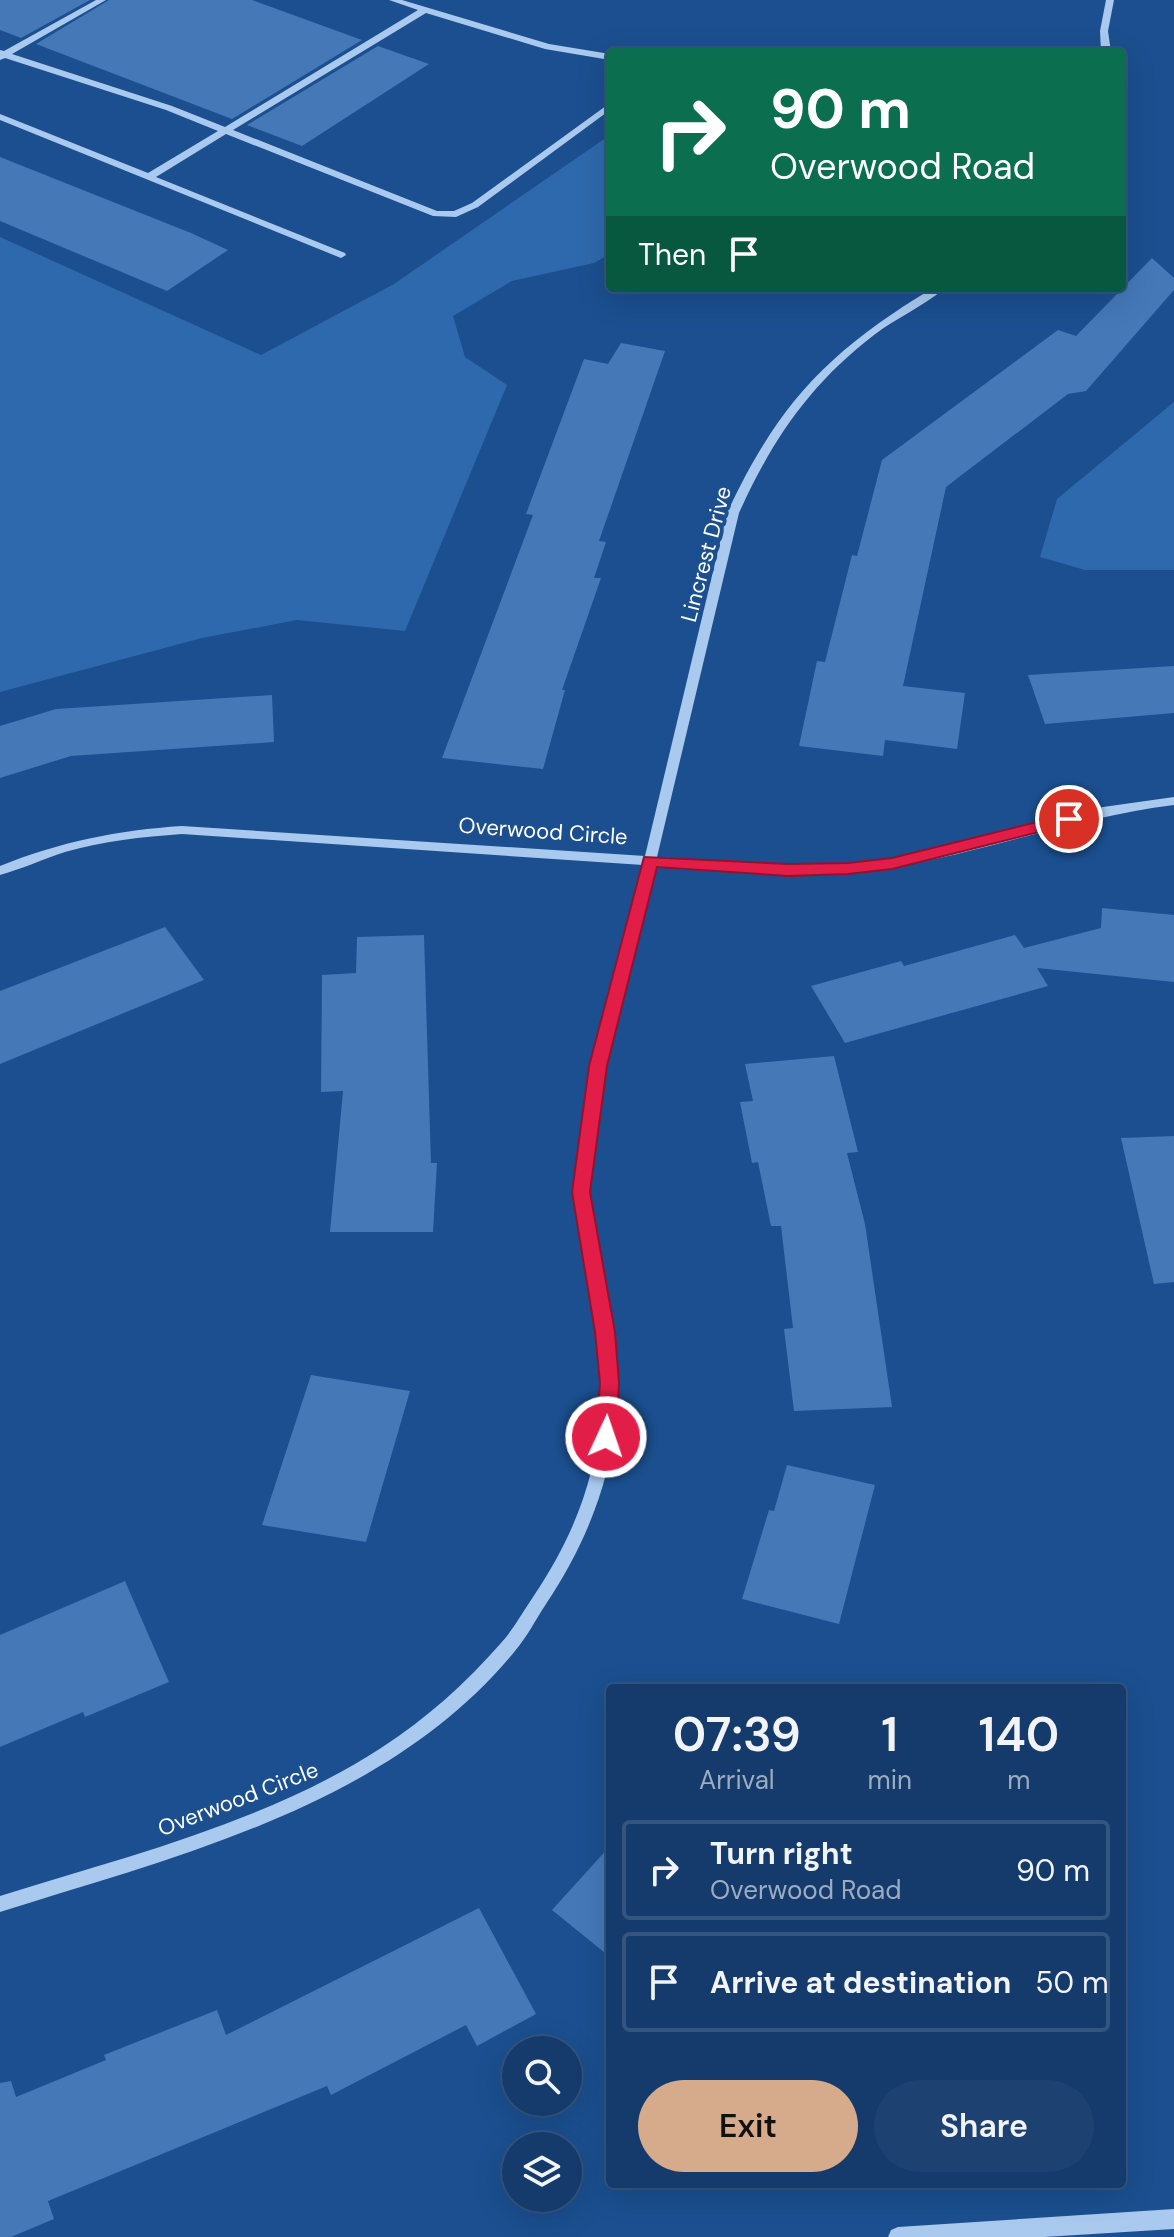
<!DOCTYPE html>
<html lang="en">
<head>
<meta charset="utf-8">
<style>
	body { margin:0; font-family:"DM Sans",sans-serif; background:#1d4271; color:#f1f3f6; height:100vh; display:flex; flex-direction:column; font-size:30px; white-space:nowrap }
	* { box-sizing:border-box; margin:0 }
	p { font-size:26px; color:#9dadc1 }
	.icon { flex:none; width:44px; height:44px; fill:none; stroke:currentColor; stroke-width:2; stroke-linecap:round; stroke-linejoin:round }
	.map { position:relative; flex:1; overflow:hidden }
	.details { position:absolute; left:606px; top:1684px; width:520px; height:504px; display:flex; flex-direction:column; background:#143b6b; border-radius:8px; box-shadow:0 8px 32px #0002,0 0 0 2px #33557e }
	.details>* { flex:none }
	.hud { position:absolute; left:606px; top:48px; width:520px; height:244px; border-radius:8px; box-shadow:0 8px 32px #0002,0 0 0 2px #33557e; background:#0b6e4f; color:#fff; overflow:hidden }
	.controls { position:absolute; left:502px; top:2036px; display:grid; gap:16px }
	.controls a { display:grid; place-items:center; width:80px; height:80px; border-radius:50%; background:#143b6b; box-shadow:0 8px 32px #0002,0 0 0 2px #33557e; font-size:40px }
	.pin { position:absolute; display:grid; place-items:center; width:68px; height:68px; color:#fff; margin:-34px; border:4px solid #fff; border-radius:50%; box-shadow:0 2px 8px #0007 }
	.me { position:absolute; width:88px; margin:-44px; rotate:3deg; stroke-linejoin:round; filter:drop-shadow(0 0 6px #0008) }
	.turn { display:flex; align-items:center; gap:28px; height:168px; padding:0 32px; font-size:36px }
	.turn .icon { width:104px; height:104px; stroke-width:2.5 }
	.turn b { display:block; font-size:56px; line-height:68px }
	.then { display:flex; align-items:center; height:76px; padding:0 32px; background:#0003; gap:16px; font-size:30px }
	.eta { display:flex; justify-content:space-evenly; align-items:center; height:136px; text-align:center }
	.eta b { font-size:48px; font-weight:600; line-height:56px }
	.action { display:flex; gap:16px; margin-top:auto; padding:16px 32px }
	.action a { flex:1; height:92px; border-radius:48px; background:#d6ab8b; color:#111; font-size:32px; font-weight:600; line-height:92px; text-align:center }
	.action a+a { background:#1d4271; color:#f1f3f6 }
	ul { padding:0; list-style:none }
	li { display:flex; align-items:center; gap:24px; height:100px; margin:0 16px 12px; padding:0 16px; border:4px solid #33557e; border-radius:8px }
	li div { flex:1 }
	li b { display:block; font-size:30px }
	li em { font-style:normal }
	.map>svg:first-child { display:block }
	.green { fill:#2e69ad }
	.building { fill:#4478b7 }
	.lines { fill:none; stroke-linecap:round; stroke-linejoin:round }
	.minor { fill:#a9c9ee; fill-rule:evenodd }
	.route { fill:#e11d48; stroke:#92132f; stroke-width:2 }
	.labels { text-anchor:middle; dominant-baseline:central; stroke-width:8; stroke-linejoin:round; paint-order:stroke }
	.street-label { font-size:22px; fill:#fff; stroke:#1b4f8f }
</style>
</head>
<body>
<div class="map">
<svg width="1174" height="2237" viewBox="0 0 1174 2237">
	<rect width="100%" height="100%" fill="#1b4f8f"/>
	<path class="green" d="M610 135V254L594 263 512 281 453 316 465 357 507 385 405 631 297 620 202 638 0 692V237L261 355 394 284Z
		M1174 402V570H1085L1040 557 1057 499Z"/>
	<path class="building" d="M0 0H90L21 38 0 30Z
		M109 0H252L362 40 232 119 36 44Z
		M378 46 429 64 302 146 247 125Z
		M0 157 191 233 228 250 167 291 0 221Z
		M1152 258 1174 278V290L1086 391 1068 394 946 487 903 686 965 693 957 749 885 740 883 756 799 746 817 661 825 662 852 555 857 556 882 460 1058 330 1076 336Z
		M621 343 665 351 599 541 606 542 594 578H601L562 690H565L543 769 442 758 533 515 526 514 584 359 608 364Z
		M1174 666V713L1045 724 1028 675Z
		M272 695 274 742 71 756 0 778V726L56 709Z
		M1102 908 1174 915V982L1037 968 1048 986 845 1043 811 986 901 961 904 966 1015 935 1024 948 1101 928Z
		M165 927 204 980 0 1064V991Z
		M424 935 431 1163H437L433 1232H330L343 1091 321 1092 322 975 356 973 357 937Z
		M834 1056 858 1152 847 1153 865 1224 892 1407 794 1411 784 1329 793 1328 781 1226H771L758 1162 752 1163 740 1102 753 1101 745 1064Z
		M1174 1136V1282L1154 1284 1121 1138Z
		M311 1375 410 1391 366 1542 262 1525Z
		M787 1465 875 1485 839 1624 742 1599 769 1510 774 1511Z
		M125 1581 169 1682 85 1717 83 1712 0 1747V1635Z
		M610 1846V1957L552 1910Z
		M479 1908 536 2014 477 2046 466 2025 331 2095 327 2086 48 2201 54 2219 11 2237H0V2083L11 2081 16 2097 106 2060 104 2055 217 2010 226 2035Z"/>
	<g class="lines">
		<path class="minor" d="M96 0H106L12 54 172 106 225 127 418 10 389 0H402L549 44 610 54V60L545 49 426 13 233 130 437 211H454L472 203 610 103V110L478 207 456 217 433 216 226 134 156 177 345 253 346 255 341 258 0 120V114L148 173 218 131 166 110 5 58 0 60V50L4 51Z
			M1106 0H1114L1108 31 1111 52H1101L1100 31Z
			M933 288H945C924 306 896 318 874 335 810 384 772 440 739 513L657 857 772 865 864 863 929 851 1103 807 1174 797V805C1077 817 989 851 893 867 814 881 734 871 655 866 632 952 607 1038 595 1127 592 1148 588 1169 588 1190 588 1212 595 1232 599 1253 609 1305 619 1360 616 1414 611 1483 584 1547 546 1604 536 1619 527 1637 515 1651 389 1805 181 1855 0 1912V1896C128 1856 267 1822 381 1748 426 1719 466 1683 501 1643 513 1630 522 1613 533 1597 571 1541 597 1479 600 1411 603 1358 594 1304 584 1252 581 1232 574 1212 574 1191 574 1168 579 1144 582 1122 594 1034 620 950 643 865L182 834C142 837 103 841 65 852 43 859 22 869 0 875V866C59 842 119 830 182 826L645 856 727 513C778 403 830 350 933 288Z
			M1174 2209V2229L1044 2237H888L891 2230 898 2227Z"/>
	</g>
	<path class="route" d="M1069 814 1075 815 1077 819 1075 823 892 869 848 874 788 876 657 867 607 1066 590 1192 615 1332 619 1383 616 1437 614 1442 606 1445 599 1442 596 1437 600 1383 595 1332 572 1192 589 1066 644 857 788 864 848 863 892 858Z"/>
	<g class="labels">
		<g class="street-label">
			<text transform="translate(706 554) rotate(-75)">Lincrest Drive</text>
			<text transform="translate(543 831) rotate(4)">Overwood Circle</text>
			<text transform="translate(238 1799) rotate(-21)">Overwood Circle</text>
		</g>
	</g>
</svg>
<div class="controls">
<a><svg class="icon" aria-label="search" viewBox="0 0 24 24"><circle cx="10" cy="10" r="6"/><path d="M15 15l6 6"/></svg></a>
<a><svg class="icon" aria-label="layers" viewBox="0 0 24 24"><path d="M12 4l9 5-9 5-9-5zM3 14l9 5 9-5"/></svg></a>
</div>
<div class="pin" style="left:1069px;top:819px;background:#d93025"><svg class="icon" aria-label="arrive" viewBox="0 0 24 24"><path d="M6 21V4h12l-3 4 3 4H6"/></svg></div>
<svg class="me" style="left:606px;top:1437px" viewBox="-20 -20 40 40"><circle r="17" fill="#e11d48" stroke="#fff" stroke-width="3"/><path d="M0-11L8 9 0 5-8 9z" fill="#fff"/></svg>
<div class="hud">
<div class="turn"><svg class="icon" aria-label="right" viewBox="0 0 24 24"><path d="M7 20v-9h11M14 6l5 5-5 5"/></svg><div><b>90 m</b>Overwood Road</div></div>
<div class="then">Then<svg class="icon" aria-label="arrive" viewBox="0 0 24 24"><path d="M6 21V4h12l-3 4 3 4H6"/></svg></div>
</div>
<section class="details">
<div class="eta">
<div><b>07:39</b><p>Arrival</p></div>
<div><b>1</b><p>min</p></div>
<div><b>140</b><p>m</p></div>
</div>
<ul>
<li><svg class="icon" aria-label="right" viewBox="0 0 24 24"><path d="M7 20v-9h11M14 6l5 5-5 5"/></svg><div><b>Turn right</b><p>Overwood Road</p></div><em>90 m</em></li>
<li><svg class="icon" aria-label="arrive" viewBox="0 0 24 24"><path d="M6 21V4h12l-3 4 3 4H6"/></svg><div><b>Arrive at destination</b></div><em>50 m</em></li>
</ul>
<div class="action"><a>Exit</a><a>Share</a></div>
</section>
</div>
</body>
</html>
